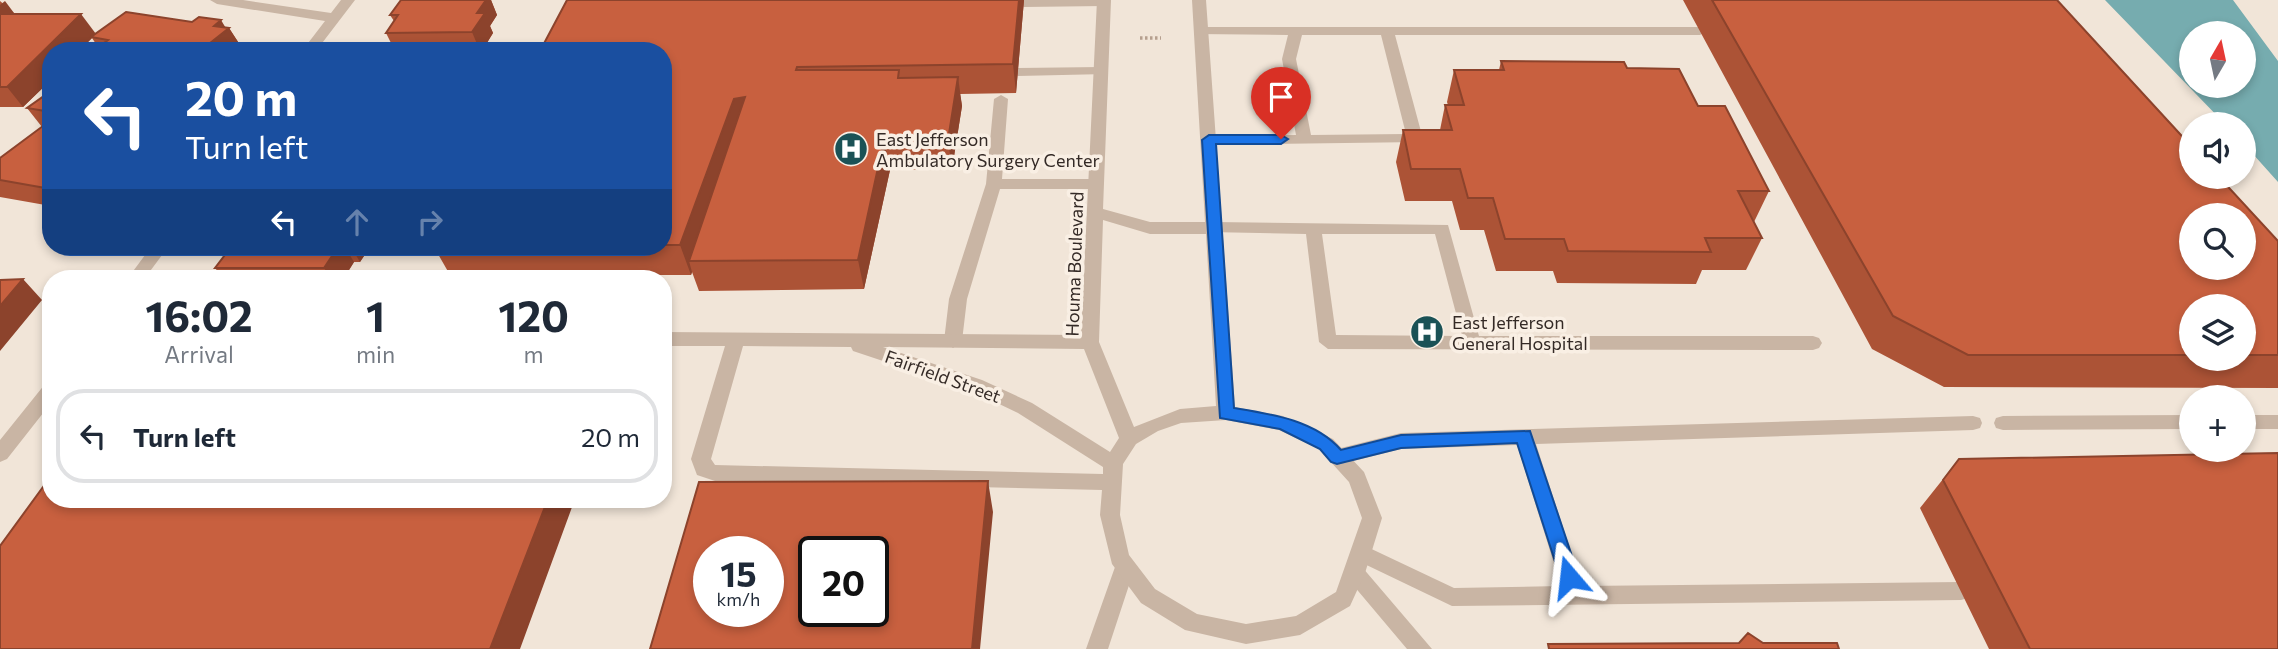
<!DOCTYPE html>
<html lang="en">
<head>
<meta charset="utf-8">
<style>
	body { margin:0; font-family:Commissioner,sans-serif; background:#f2f2f3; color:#1f2937; height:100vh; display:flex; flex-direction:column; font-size:26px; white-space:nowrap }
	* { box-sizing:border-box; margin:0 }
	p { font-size:23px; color:#747a83 }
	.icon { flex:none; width:38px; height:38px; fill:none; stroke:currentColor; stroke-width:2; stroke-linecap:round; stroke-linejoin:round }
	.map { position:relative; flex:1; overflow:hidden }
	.panel { position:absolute; left:42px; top:270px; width:630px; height:238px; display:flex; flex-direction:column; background:#fff; border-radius:28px; box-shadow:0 4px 10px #0003 }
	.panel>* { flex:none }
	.hud { position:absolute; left:42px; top:42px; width:630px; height:214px; border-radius:28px; box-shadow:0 4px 10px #0003; background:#1a4fa0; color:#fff; overflow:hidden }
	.needle { width:46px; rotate:9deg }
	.fabs { position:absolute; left:2179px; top:21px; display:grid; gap:14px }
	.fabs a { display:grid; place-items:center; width:77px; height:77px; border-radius:50%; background:#fff; box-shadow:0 4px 10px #0003; font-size:35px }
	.speed { position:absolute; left:693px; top:536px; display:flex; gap:14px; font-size:35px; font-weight:700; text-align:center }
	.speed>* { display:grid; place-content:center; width:91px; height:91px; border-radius:50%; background:#fff; box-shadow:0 4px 10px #0003; line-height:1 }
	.speed small { font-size:18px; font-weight:400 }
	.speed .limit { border:4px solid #111; border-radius:10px; background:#fff; color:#111 }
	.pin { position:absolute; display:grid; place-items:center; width:60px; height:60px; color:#fff; margin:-72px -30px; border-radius:50% 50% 50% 0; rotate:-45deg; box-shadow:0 0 7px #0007 }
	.pin .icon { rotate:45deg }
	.me { position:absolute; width:77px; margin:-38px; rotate:343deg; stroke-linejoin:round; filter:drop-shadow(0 0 5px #0008) }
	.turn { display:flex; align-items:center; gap:24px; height:147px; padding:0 28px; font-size:32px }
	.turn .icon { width:91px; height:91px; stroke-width:2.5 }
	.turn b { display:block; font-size:49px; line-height:60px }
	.lanes { display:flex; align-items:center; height:66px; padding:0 28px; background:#0003; justify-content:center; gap:35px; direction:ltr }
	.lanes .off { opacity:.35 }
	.eta { display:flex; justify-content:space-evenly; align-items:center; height:119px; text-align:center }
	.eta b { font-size:42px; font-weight:700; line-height:49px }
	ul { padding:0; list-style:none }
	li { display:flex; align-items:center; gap:21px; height:94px; margin:0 14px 10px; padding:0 14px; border:4px solid #e0e1e3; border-radius:28px }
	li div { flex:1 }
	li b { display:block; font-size:26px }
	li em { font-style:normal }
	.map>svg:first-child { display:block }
	.water { fill:#76acaf; fill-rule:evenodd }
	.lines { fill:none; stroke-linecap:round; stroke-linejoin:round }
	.path { stroke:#b59f8e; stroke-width:3.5; stroke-dasharray:2.5 2.5; stroke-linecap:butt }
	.service { fill:#c9b5a4; fill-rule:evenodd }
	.minor { fill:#c9b5a4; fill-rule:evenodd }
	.wall { fill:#ac5336; fill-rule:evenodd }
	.shaded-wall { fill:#8c432c }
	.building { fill:#c8603f; stroke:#8c432c; stroke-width:2; fill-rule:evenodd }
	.route { fill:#1a73e8; stroke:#114b97; stroke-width:2 }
	.labels { text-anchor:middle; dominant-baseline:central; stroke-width:7; stroke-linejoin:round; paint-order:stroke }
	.poi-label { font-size:18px; fill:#342a26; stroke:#f9efe4; text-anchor:start }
	.street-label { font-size:18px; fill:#342a26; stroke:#f9efe4 }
</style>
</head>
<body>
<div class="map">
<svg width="2278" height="649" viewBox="0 0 2278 649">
	<rect width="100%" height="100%" fill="#f1e5d8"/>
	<path class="water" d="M2105 0H2233L2278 61V182L2244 144V124H2225ZM2191 33H2244V86H2191Z"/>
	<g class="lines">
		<path class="path" d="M1140 38H1161"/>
		<path class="service" d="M1019 0H1109L1111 2 1104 6 1024 7 1017 3Z
			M1201 27H1700L1707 31 1700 35H1395L1423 139 1420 142 1208 145 1203 143 1200 140 1203 137 1296 135 1282 59 1288 35 1196 34V28ZM1302 35H1381L1406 134 1311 135 1296 59Z
			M1101 67 1108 71 1106 74 1018 76 1011 72 1018 68Z
			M1001 95 1008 99 1002 179H1096L1104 184 1096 189H1000L967 299 962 341 953 348 944 341 949 299 986 184 994 99Z
			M1214 222 1448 225 1479 336H1813L1819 338 1822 343 1819 348 1813 350 1328 349 1319 342 1306 234 1208 232 1206 228ZM1322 234H1435L1462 336 1336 335Z
			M2191 415V429L2003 430 1996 428 1994 423 1996 418 2003 416Z
			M2244 415H2278V429H2244Z
			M1973 416 1980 418 1982 423 1980 428 1973 430 1536 444 1582 586 1961 582 1968 584 1971 591 1968 598 1961 600 1452 606 1354 559 1351 553 1354 547 1361 544 1454 588 1561 586 1517 445 1401 449 1337 465 1330 462 1327 457 1330 452 1337 449 1401 433Z
			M1125 558 1132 561 1135 567 1108 649H1086L1115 567 1118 561Z
			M1355 564 1362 567 1432 649H1407L1348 579 1345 573 1348 567Z"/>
		<path class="minor" d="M210 0H243L331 13 341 0H355L316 51H302L325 21 217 4Z
			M1097 0H1111L1103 209 1150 222H1205L1192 0H1206L1235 407 1283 416 1333 439 1364 472 1382 518 1365 573 1350 606 1300 635 1246 644 1185 630 1141 603 1112 564 1100 515 1102 490 715 481 697 475 691 459 725 346H663V332L1081 335ZM1103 220 1150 234H1206L1216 406 1180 409 1134 427 1099 342ZM743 346 851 347 853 351 970 390 1018 413 1103 467V474L715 465 711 459ZM883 347 1084 349 1119 438 1110 452 1032 403 982 380ZM1226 420 1279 430 1319 449 1349 482 1362 518 1336 592 1296 616 1246 624 1197 614 1155 589 1129 555 1120 515 1123 464 1136 444 1158 431 1181 423Z
			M151 247H168L145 278H128Z
			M51 382V403L7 459 0 462V440L45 384Z"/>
	</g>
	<path class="wall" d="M401 0H491L497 15 490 26 493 33 482 51H395L386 33 394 21 390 15Z
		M567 0H1024L1016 93 960 94 962 106 952 169 890 170 864 289 699 291 692 272 691 275H450L434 247H663V51Z
		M1683 0H2057L2278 241V388L1944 387 1872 349ZM2191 306H2244V359H2191Z
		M0 1 15 14 95 34 229 28 242 48 238 51H99L97 48 98 47 92 38 79 51H51V80L23 107H0Z
		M1501 61 1627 68 1698 106 1769 191 1754 222 1762 238 1746 270H1702L1696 284 1557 283 1553 271H1496L1484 230H1460L1452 201H1405L1396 162 1403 130H1440L1445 105H1448L1447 102 1454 70H1499Z
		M51 91V206L0 197V158L42 127 27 108Z
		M231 247H370L360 262H354L344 278H223L215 268Z
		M1959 459 2278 649H1989L1920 508Z"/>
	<path class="shaded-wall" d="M486 0H491L497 15 490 26 493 33 482 51H480L472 32 477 13Z
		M1019 0H1024L1016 93 1013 64Z
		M5 1 20 21 0 39V5Z
		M81 14 96 34 79 51H51V80L23 107 7 87Z
		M221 20 227 30 229 28 242 48 238 51H200L214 26Z
		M958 77 962 106 952 169 948 140Z
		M745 97 689 261 692 272 691 275 680 245 734 99Z
		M884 140 890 170 864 289 858 260Z
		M338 247H345L354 262 344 278H331L324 268Z
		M351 247H370L360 262Z
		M23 279 42 300 0 351V306Z
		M988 481 993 512 980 649H972Z
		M548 499H575L520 649H490Z"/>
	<path class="building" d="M401 0H486L477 13H485L472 32 386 33 398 15H390Z
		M567 0H1019L1013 64 797 67 796 70H899L898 78 958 77 948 140H884L858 260 689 261 745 97 734 99 680 245H663V51H540Z
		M1712 0H2057L2191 146V177H2219L2278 241V355H2244V306H2191V355H1968L1893 316ZM2191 215H2244V268H2191Z
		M126 12 192 22 199 17 221 20 214 26 229 28 200 51H117L97 48 108 40 91 37Z
		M0 14H81L7 87H0Z
		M1501 61 1624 62 1627 68 1679 69 1698 106H1725L1769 191H1738L1762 238H1705L1711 252 1568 251 1564 239H1505L1493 198H1468L1460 169H1411L1403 130H1452L1445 105H1464L1454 70H1504Z
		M51 91V112L27 108Z
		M47 123 51 124V189L0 180V158Z
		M231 247H338L324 268H215Z
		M23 279 0 306V280Z
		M2278 453V649H2030L1943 480 1959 459Z
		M51 476V499H548L490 649H0V546Z
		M988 481 972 649H650L699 482ZM709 551H768V611H709ZM814 551H873V611H814Z
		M1748 633 1763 643H1837L1839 649H1549L1548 644 1739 643Z"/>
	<path class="route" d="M1209 135H1281L1288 139 1281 144H1216L1234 408C1271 414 1315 420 1341 450L1401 435 1530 431 1579 577 1576 583H1562L1560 577 1517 443 1401 448 1337 464 1331 462 1320 449 1280 429 1220 418 1202 140Z"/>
	<defs>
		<g id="hospital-disc" transform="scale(1.75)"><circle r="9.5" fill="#1b5256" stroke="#f9efe4"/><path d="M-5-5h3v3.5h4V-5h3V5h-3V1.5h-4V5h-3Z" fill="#fff"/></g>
	</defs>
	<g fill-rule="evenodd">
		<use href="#hospital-disc" x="851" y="149"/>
		<use href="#hospital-disc" x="1427" y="332"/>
	</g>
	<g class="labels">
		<g class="poi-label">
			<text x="876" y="139">East Jefferson<tspan x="876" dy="21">Ambulatory Surgery Center</tspan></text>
			<text x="1452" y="322">East Jefferson<tspan x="1452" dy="21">General Hospital</tspan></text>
		</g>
		<g class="street-label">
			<text transform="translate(1074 264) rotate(-88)">Houma Boulevard</text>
			<text transform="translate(943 376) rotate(20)">Fairfield Street</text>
		</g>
	</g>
</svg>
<div class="fabs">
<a><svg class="needle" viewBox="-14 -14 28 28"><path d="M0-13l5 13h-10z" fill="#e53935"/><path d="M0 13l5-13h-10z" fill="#747a83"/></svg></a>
<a><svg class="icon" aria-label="sound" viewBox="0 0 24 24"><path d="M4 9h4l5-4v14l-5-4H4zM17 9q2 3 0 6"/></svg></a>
<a><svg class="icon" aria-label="search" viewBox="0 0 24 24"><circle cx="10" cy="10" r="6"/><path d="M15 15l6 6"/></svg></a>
<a><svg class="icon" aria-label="layers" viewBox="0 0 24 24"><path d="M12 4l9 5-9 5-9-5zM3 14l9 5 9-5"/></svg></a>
<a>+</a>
</div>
<div class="speed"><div>15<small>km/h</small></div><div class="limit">20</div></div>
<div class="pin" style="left:1281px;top:139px;background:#d93025"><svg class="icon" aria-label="arrive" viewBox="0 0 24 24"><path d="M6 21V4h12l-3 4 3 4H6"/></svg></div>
<svg class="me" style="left:1569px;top:577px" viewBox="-20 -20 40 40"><path d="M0-17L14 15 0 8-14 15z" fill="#1a73e8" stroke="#fff" stroke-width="4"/></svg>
<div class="hud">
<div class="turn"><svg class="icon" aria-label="left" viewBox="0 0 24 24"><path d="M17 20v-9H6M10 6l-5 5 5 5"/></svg><div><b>20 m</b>Turn left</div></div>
<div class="lanes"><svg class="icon" aria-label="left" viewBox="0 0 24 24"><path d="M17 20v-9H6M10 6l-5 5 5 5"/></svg><svg class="icon off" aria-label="ahead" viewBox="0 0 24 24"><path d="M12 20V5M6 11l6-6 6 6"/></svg><svg class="icon off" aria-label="right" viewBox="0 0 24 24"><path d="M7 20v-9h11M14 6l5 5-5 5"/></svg></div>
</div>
<section class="panel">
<div class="eta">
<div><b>16:02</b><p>Arrival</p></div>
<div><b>1</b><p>min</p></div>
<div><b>120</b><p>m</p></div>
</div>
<ul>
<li><svg class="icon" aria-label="left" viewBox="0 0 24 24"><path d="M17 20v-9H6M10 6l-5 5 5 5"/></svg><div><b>Turn left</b></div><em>20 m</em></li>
</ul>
</section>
</div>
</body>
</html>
